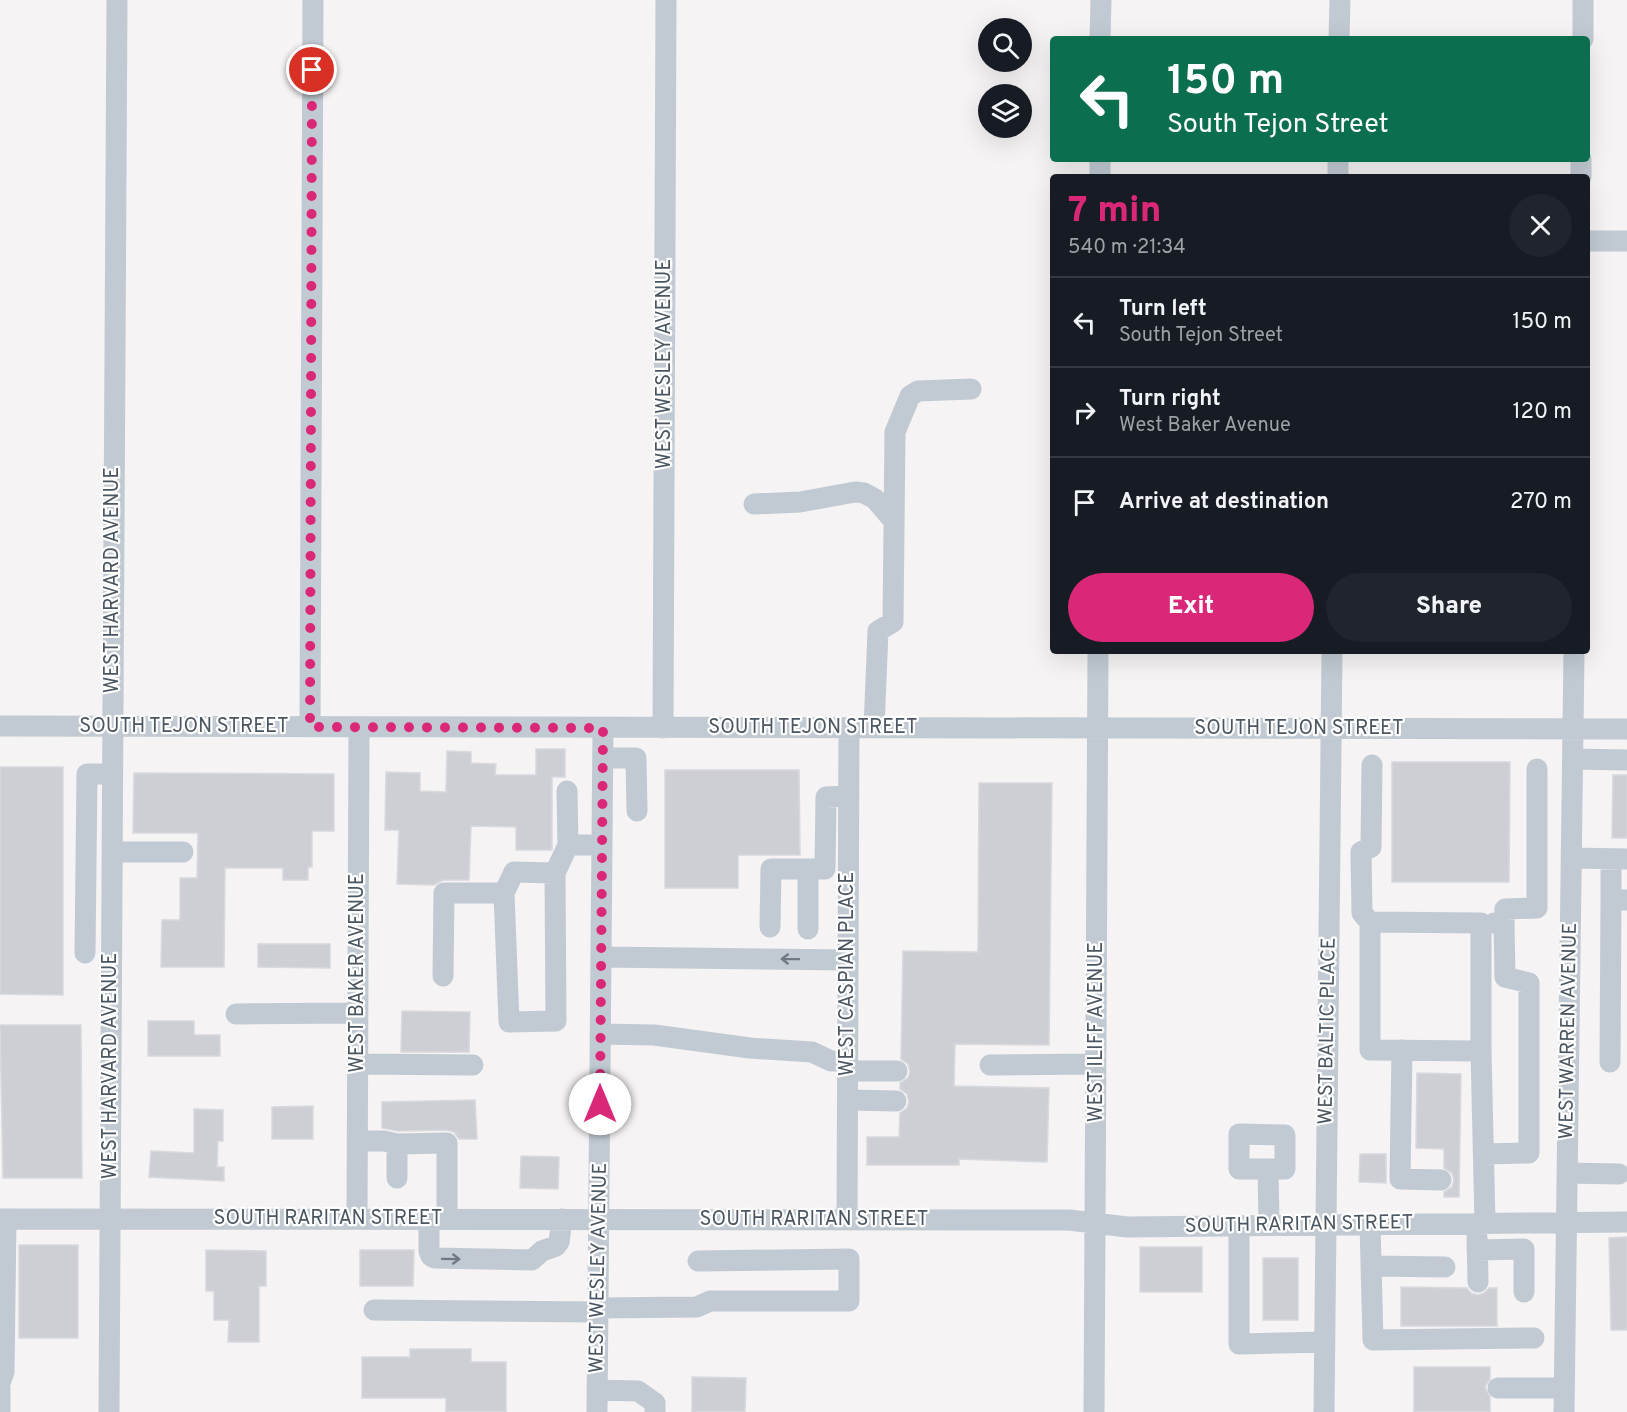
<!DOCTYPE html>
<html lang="en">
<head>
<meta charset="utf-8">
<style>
	body { margin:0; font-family:Overpass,sans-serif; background:#20242c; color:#f1f3f6; height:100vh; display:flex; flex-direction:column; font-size:22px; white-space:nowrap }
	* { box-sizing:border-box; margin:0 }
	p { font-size:20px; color:#9ea1a6 }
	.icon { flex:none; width:33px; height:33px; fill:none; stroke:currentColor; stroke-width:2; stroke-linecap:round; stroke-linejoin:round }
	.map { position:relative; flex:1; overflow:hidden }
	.side { position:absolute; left:1050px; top:174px; width:540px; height:480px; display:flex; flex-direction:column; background:#171b24; border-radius:6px; box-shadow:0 6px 24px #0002 }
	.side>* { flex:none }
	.banner { position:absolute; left:1050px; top:36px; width:540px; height:126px; border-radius:6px; box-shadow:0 6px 24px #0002; background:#0b6e4f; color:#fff; overflow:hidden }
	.tools { position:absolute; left:978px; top:18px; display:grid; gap:12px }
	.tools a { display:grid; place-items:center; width:54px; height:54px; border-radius:50%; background:#171b24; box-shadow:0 6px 24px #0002; font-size:30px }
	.pin { position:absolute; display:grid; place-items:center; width:51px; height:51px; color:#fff; margin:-26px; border:3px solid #fff; border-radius:50%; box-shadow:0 2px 6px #0007 }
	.me { position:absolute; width:66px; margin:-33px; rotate:0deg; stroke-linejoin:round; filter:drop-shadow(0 0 4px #0008) }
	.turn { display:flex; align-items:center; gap:21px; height:126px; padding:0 18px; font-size:27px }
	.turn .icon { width:78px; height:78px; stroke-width:2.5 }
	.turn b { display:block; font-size:42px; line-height:51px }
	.round { display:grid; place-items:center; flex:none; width:63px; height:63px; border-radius:32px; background:#20242c }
	.summary { display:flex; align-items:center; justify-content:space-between; height:102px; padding:0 18px }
	h1 { font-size:36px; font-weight:800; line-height:45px; color:#db2777 }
	.action { display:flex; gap:12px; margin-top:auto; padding:12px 18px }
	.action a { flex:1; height:69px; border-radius:36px; background:#db2777; color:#fff; font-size:24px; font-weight:800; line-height:69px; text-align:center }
	.action a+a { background:#20242c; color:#f1f3f6 }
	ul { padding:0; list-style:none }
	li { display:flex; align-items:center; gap:18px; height:90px; padding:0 18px; border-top:2px solid #363941 }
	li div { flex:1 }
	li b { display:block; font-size:22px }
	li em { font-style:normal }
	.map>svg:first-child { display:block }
	.building { fill:#cdcfd5; stroke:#d7d9de; stroke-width:1.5 }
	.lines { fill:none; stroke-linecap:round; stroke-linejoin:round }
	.minor { stroke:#c1cad2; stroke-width:21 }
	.oneway { stroke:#6e7983 }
	.route { stroke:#db2777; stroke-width:10; stroke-dasharray:0 18 }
	.labels { text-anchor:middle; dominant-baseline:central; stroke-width:4.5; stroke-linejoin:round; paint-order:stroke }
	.street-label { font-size:20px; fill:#4a5661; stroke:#fff }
</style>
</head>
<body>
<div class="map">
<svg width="1627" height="1412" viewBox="0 0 1627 1412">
	<rect width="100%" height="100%" fill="#f5f3f3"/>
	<path class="building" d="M536 749H565V777H552V850H516V827L471 826 469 880H443L434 885 397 884 399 830H385L386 772 420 773V791L446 792 447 751 471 752V763L496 764 495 775H536Z
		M1392 762H1510L1509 882H1392Z
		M0 767H63V995L0 994Z
		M665 770H799L800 855H738V888H665Z
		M134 773 334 774V831H312V867H308V880H283V868H225L224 967H161L162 920H180V878H197L198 833H133Z
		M1613 775H1627V838H1612Z
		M979 783H1052L1049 1045 955 1044 954 1086 1049 1088 1047 1162 959 1159V1165H867V1137H899L900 1113 907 1108 909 1102 907 1094 900 1089V1083L908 1078 910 1072 908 1064 901 1059 903 951 978 952Z
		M258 944H330V968L258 967Z
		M402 1011 470 1012 469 1052H401Z
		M148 1021H194V1035H220V1056H148Z
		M0 1025H81L82 1178H3Z
		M1417 1073 1461 1074 1459 1197H1444V1192L1452 1187 1454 1180 1452 1173 1444 1168V1149L1416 1148Z
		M475 1100 477 1139H459L454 1132 447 1130 398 1131 382 1128V1102Z
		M313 1106V1139H272V1107Z
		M194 1109 223 1110V1141H218L217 1167H224V1181L149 1177 151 1151 194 1153Z
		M1360 1154H1386V1183L1359 1182Z
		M521 1156 559 1157 558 1189 520 1188Z
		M1627 1237V1330H1611L1609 1238Z
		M19 1245H78V1338H19Z
		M1140 1247H1202V1292H1140Z
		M206 1250 266 1251V1286H259V1342H228L229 1320H214V1291H206Z
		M360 1250H414L413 1286H360Z
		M1263 1258H1298V1320H1263Z
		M1401 1287 1467 1288 1471 1293 1478 1295 1484 1293 1489 1288H1497V1326H1401Z
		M410 1349H471V1362H506V1412H446V1398H362V1357H410Z
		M1414 1367H1490V1379L1485 1387 1490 1397V1412H1414Z
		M692 1377 746 1378 745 1412H692Z"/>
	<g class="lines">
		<path class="minor" d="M1100 39 1101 0
			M1339 39 1340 0
			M1583 39V0
			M1100 177V159
			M1338 177V159
			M1581 177V159
			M1587 241H1627
			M754 504 800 502 855 492 864 493 875 499 893 520
			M0 726 1627 729
			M310 727 313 0
			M663 728 666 0
			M874 728 878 631 893 622 895 432 910 396 918 391 971 389
			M603 758H636L637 811
			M1573 759 1627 760
			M1372 765 1371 847 1361 852 1362 913 1370 922V1050L1481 1051 1485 1223
			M567 791 568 845
			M112 852H183
			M1571 858 1627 859
			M1611 859V900
			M555 873 514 872 504 893 509 1022 556 1021 555 873 568 845H602
			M1370 922 1481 923V1051
			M1494 923H1504L1505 909 1537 908V769
			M770 927 771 869H808
			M808 929V869H825L826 797 849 796
			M85 953 87 774H112
			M601 957 848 960
			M443 976 444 893H504
			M236 1014 358 1013
			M600 1034 654 1035 750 1048 812 1052 831 1061H848
			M1402 1050 1400 1179 1441 1180
			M1610 1062 1611 900H1627
			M357 1064 473 1065
			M990 1065 1096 1064
			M848 1071H897
			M848 1100 896 1101
			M357 1141H384L397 1144 447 1143V1219
			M1484 1154 1529 1153V983L1505 977 1504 923
			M1268 1169H1239V1134L1285 1135V1169H1268L1269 1225
			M1567 1173 1619 1174
			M397 1178V1144
			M0 1219 1069 1220 1127 1227 1627 1222
			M357 1219 359 727
			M429 1219V1251L431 1256 435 1258 532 1260 542 1251 556 1246 559 1242 562 1219
			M847 1219 849 728
			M1370 1224 1373 1340 1534 1338
			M1239 1226V1344L1325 1342
			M1477 1237 1478 1282
			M1477 1250 1524 1249V1292
			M1371 1266 1445 1267
			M598 1308 697 1307 710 1301H849V1259L698 1261
			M374 1310 598 1312
			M0 1383 4 1372 6 1219
			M1498 1388H1564
			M0 1389V1412
			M597 1390 638 1391 655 1403V1412
			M109 1412 117 0
			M597 1412 603 727
			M1094 1412 1098 651
			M1324 1412 1332 651
			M1564 1412 1574 651"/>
	</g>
	<defs><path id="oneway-shaft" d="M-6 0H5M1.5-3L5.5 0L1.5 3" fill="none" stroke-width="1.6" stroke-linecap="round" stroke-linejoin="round" transform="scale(1.5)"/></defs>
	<g class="oneway">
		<use href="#oneway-shaft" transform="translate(790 959) rotate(-179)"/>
		<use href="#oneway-shaft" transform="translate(451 1259) rotate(1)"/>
	</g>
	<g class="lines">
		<path class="route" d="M312 70 310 727 603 728 600 1104"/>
	</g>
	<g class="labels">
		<g class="street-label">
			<text transform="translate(665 364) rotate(-90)">WEST WESLEY AVENUE</text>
			<text transform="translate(113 580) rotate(-90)">WEST HARVARD AVENUE</text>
			<text x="184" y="727">SOUTH TEJON STREET</text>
			<text x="813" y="728">SOUTH TEJON STREET</text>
			<text x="1299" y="729">SOUTH TEJON STREET</text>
			<text transform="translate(358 973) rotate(-90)">WEST BAKER AVENUE</text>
			<text transform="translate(848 974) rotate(-90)">WEST CASPIAN PLACE</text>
			<text transform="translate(1328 1031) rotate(-89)">WEST BALTIC PLACE</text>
			<text transform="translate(1569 1031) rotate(-89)">WEST WARREN AVENUE</text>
			<text transform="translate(1097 1032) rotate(-90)">WEST ILIFF AVENUE</text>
			<text transform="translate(111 1066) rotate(-90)">WEST HARVARD AVENUE</text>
			<text x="328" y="1219">SOUTH RARITAN STREET</text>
			<text x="814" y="1220">SOUTH RARITAN STREET</text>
			<text transform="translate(1299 1225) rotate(-1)">SOUTH RARITAN STREET</text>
			<text transform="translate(599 1268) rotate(-89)">WEST WESLEY AVENUE</text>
		</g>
	</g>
</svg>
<div class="tools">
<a><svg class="icon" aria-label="search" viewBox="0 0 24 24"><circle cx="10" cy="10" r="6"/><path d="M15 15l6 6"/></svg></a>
<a><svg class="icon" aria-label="layers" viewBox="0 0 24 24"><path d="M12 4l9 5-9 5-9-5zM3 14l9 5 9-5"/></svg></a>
</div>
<div class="pin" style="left:312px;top:70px;background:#d93025"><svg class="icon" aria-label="arrive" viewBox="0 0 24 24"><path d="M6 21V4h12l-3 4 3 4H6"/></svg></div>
<svg class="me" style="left:600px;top:1104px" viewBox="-20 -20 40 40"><circle r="19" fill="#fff"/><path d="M0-13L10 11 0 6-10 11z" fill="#db2777"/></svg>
<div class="banner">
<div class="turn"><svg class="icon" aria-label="left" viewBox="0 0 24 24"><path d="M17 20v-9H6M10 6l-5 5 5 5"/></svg><div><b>150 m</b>South Tejon Street</div></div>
</div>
<section class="side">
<div class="summary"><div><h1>7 min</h1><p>540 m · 21:34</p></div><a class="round"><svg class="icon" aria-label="close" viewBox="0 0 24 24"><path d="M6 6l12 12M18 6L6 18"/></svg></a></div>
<ul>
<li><svg class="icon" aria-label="left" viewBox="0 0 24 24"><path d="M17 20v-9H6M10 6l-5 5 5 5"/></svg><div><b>Turn left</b><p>South Tejon Street</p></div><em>150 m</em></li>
<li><svg class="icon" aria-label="right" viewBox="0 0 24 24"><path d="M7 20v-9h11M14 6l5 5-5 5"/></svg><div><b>Turn right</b><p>West Baker Avenue</p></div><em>120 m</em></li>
<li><svg class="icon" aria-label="arrive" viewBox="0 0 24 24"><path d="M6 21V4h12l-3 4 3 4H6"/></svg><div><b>Arrive at destination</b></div><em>270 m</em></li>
</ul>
<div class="action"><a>Exit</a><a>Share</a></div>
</section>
</div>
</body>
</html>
